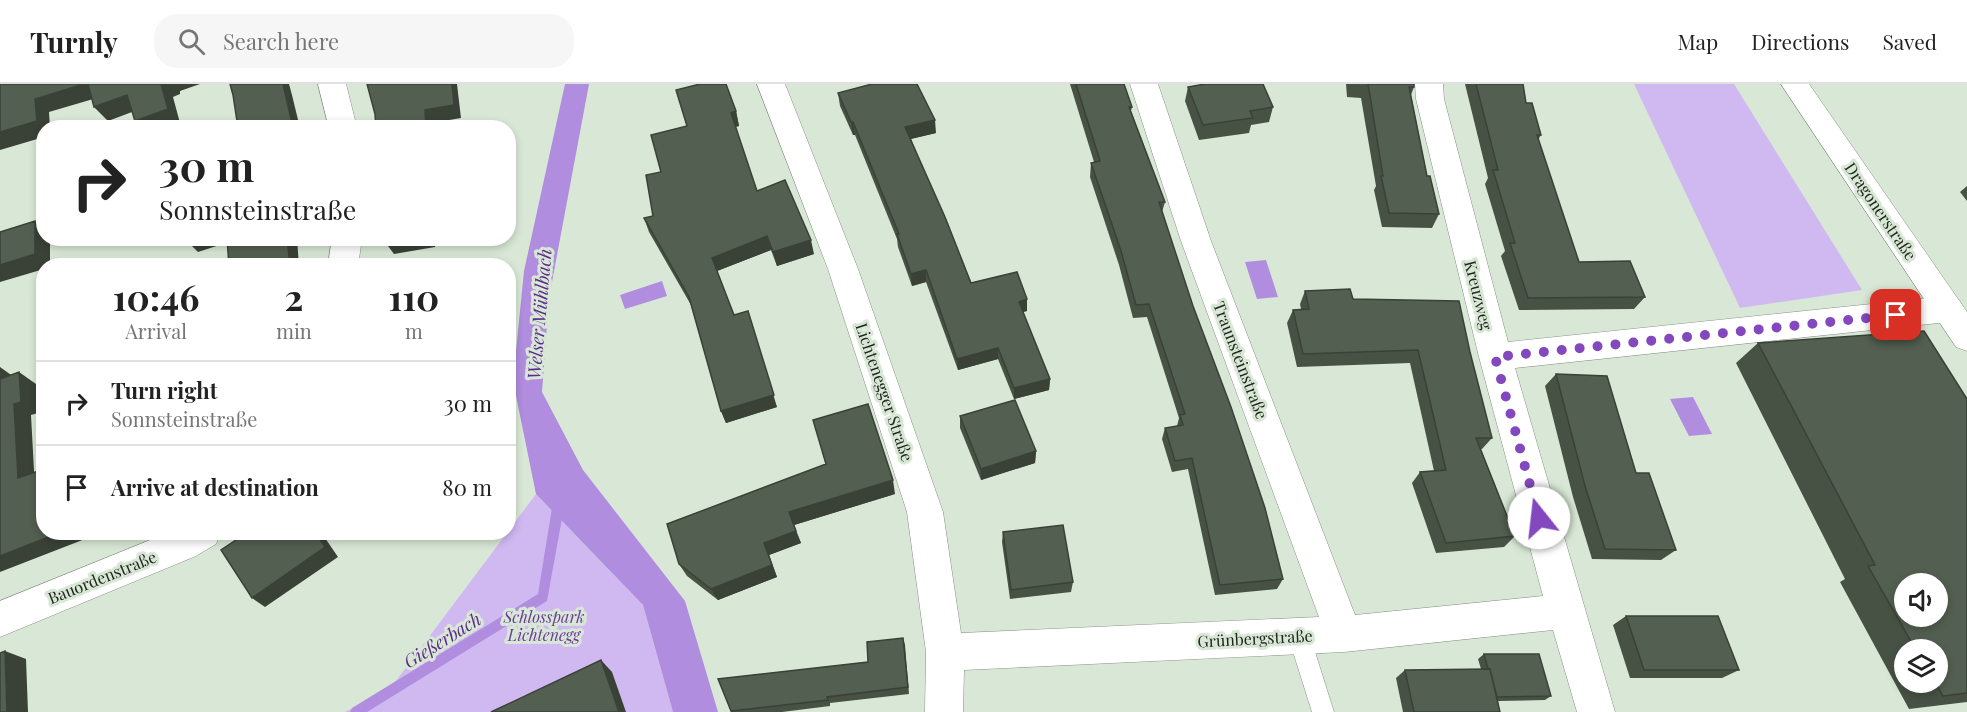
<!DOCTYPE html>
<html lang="en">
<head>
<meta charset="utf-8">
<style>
	body { margin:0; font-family:"Playfair Display",serif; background:#f6f6f6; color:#222; height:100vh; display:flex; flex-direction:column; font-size:22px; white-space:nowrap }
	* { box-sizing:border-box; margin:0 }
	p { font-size:20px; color:#767676 }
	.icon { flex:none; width:33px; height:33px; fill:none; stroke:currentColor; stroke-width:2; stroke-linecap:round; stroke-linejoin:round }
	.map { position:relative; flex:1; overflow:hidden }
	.sheet { position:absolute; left:36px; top:174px; width:480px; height:282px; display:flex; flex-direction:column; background:#fff; border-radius:24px; box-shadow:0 3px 9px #0003 }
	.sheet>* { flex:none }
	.banner { position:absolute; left:36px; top:36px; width:480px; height:126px; border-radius:24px; box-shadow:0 3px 9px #0003; background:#fff; color:#222; overflow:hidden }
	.buttons { position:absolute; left:1894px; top:489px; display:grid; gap:12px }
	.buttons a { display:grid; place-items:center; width:54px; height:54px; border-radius:50%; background:#fff; box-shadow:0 3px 9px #0003; font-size:30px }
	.pin { position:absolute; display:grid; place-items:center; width:51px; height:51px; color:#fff; margin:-26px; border-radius:12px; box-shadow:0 3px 9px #0006 }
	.me { position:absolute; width:66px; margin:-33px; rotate:344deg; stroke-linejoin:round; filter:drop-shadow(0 0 4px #0008) }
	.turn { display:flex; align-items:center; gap:21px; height:126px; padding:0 24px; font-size:27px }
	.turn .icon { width:78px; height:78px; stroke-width:2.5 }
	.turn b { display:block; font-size:42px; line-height:51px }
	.eta { display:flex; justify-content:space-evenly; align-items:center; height:102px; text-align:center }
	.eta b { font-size:36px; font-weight:700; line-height:42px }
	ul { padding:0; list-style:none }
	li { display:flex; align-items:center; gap:18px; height:84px; padding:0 24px; border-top:2px solid #e0e0e0 }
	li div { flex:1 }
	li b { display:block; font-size:22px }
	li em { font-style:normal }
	header { display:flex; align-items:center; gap:36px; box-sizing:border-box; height:84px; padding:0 30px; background:#fff; border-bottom:2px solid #e0e0e0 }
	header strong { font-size:28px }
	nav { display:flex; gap:33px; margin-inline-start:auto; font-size:21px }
	.search { width:420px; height:54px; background:#f6f6f6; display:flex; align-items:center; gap:15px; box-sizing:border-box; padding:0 21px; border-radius:24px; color:#767676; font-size:22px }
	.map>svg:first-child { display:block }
	.green { fill:#d0b9f1 }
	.water { fill:#b08dde }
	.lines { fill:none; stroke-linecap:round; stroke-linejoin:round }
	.stream { fill:#b08dde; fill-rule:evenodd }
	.service-casing { stroke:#849181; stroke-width:1 }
	.minor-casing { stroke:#849181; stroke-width:1 }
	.secondary-casing { stroke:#849181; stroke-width:1 }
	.service { fill:#fff; fill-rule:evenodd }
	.minor { fill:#fff; fill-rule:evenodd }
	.secondary { fill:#fff; fill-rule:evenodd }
	.wall { fill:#475245; fill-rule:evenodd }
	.shaded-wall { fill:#3a4238 }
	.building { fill:#535f50; stroke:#3a4238; stroke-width:1.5; fill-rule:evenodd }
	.route { stroke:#8348be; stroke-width:10; stroke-dasharray:0 18 }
	.labels { text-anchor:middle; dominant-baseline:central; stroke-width:6; stroke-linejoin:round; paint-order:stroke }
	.street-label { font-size:16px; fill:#20251e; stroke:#d9e8d6 }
	.park-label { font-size:16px; font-style:italic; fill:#6a3b9a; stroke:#d9e8d6 }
	.water-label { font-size:18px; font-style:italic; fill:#5b2b8a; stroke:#d9e8d6 }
</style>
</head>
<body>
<header>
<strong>Turnly</strong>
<div class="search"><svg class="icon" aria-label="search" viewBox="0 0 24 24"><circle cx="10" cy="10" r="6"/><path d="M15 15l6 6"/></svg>Search here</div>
<nav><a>Map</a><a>Directions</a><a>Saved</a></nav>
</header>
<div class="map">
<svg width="1967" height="628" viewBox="0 0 1967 628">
	<rect width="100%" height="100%" fill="#d9e8d6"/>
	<path class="green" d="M1634 0H1734L1862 206 1740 224Z
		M536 410 643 521 673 628H345L390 605Z"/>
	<path class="water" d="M565 0H589L549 214 542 308 583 386 685 517 718 628H673L643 521 536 410 513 297 524 187Z
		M1266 176 1278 213 1257 215 1245 178Z
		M662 197 667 212 625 225 620 211Z
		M1693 313 1712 350 1689 352 1670 315Z"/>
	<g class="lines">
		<path class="stream" d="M559 413 563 414 565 418 547 517 367 628H350L352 624 538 510 553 418 555 414Z"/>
		<g class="service-casing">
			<path id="service" d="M1299 541 1307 544 1310 552 1334 628H1312L1288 552 1291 544Z"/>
		</g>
		<g class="minor-casing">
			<path id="minor" d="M318 0H346L357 44H329Z
				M757 0H785L858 185 943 428 961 549 1319 533 1181 157 1130 0H1158L1211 157 1355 531 1543 512 1479 273 1416 15 1415 0H1443L1444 15 1508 258 1948 212 1959 216 1964 225 1959 234 1948 238 1515 284 1615 628H1577L1553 546 1344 568 964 586 963 628H925L926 568 907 428 828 185Z
				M332 154H362L358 182H328Z
				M170 448H221L216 460 196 472 0 553V517Z"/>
		</g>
		<g class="secondary-casing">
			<path id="secondary" d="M1781 0H1809L1967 228V267L1956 263Z"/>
		</g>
		<use href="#service" class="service"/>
		<use href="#minor" class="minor"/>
		<use href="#secondary" class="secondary"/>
	</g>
	<path class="wall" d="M1070 0H1124L1132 23 1131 27 1165 118 1162 128 1283 495 1277 505 1215 511 1188 385 1172 388 1162 355 1165 344 1177 342 1179 334 1147 233 1133 234 1119 181 1090 93 1091 79 1094 78Z
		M1201 0H1263L1273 23 1269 38 1251 41 1249 49 1199 56 1185 17 1188 3 1200 1Z
		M1346 0H1414V3L1411 11 1427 92 1439 130 1432 144 1382 143 1374 106 1376 102 1361 14 1347 13Z
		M1465 0H1523L1526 19 1541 51 1538 56 1579 178 1645 213 1634 225 1519 226 1501 172 1505 167 1485 100 1488 94Z
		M838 9 936 49 911 55 971 199 1027 227 1023 228 1050 295 1049 306 1014 315 998 275 958 286 926 198 912 202 898 163 897 155 855 51H853L840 22Z
		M736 27 739 42 735 43 757 107 814 170 777 182 771 166 717 187 734 231 777 323 726 339 721 327 691 221 649 148 644 134 653 132 661 88 687 42Z
		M1967 102V117L1960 108Z
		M1305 207 1353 215 1470 268 1492 354 1482 365H1481L1515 452 1504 463 1436 469 1412 399 1420 388 1434 387 1410 279 1297 283 1287 239 1293 226 1301 225 1300 220Z
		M1758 259 1967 315V618L1909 625 1840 498 1845 495 1736 279ZM1905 566H1938V598H1905Z
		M1556 290 1636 389 1676 466 1661 476 1592 475 1573 413 1545 302Z
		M960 332 1036 367 1035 379 981 396 960 344Z
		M895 410 794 441 801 459 769 471 777 493 718 516 687 492 679 480 667 440Z
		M1003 448 1073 498 1071 508 1010 515 1002 458Z
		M1626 532 1739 586 1722 594H1630L1613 541Z
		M903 554 909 610 830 619V622L782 628H731L718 595 868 578Z
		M1484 570 1551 612 1545 616 1498 617 1500 628H1403L1396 594 1405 586 1481 585 1478 575Z"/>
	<path class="shaded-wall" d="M84 0H88L100 13 49 28 50 44H44V53L0 66V48L35 15Z
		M161 0H200L180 7V10L173 13 180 39 167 44H141L135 37Z
		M283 0H289L292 11 300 44H293Z
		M452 0H457L461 34 432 39 433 44H426L425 26Z
		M127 11 140 25 108 37 94 23Z
		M736 27 739 42 735 43 731 29Z
		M935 36 936 49 906 56 905 43Z
		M851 38H853L855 51H853Z
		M35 137 44 145V154H50V182H44V185L0 198V181Z
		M767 152 771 166 717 187 712 174Z
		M191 154H238V155L198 168 186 156Z
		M287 154H297L299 182H290Z
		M407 154H436L435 163 394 170 385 158Z
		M811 156 814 170 777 182 773 168Z
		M926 186V198L912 202 911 190Z
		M1027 215V227L1018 229 1019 218Z
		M752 240 777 323 726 339 721 327Z
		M998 264V275L958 286 957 275Z
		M0 283 14 293 0 298Z
		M19 288 36 300 38 329 31 331 35 405 18 394 14 320Z
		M1050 295 1049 306 1014 315V304Z
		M1036 367 1035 379 981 396V385Z
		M893 396 895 410 794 441 789 428Z
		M796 447 801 459 769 471 777 493 718 516 711 505 764 459Z
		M61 448H103L0 488V472Z
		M315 448H321L338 473 265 523 252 514Z
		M903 554 905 561 909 610 908 603Z
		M5 567 26 575 28 628H7Z
		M601 576 612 588 626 628H619Z"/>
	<path class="building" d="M0 0H84L35 15 37 37 0 48Z
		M88 0H161L168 25 135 37 127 11 94 23Z
		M230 0H283L293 44H238L233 11Z
		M367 0H452L454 21 425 26 426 44H376L375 30Z
		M700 0H726L736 27 731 29 757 107 785 96 811 156 773 168 767 152 712 174 734 231 748 227 774 311 721 327 689 213 644 134 653 132 646 91 661 88 651 51 687 42 676 6Z
		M872 0H917L935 36 905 43 945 133 971 199 1017 188 1027 215 1019 218 1050 295 1014 304 998 264 957 275 926 186 911 190 897 150H899L853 38H851L838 9Z
		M1076 0H1124L1132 23H1129L1165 118H1159L1193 222 1231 323 1265 424 1283 495 1220 501 1192 374 1175 377 1165 344 1183 341 1180 331 1185 330 1149 220 1136 221 1121 167 1091 79 1100 77Z
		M1205 0H1263L1273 23 1250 27 1253 34 1203 41 1188 3Z
		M1368 0H1414V3H1409L1427 92H1430L1439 130 1389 129 1381 92H1383Z
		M1476 0H1523L1526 19H1532L1541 51H1537L1579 178 1630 177 1645 213 1528 214 1510 159H1515L1493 86H1498Z
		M35 137V170L0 181V148Z
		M227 154H287L290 182H229Z
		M386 154H407L385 158Z
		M1350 205 1353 215 1459 217 1470 268 1492 354H1476L1515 452 1446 459 1420 388 1446 386 1418 266 1303 270 1293 226 1309 225 1305 207Z
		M1924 247 1967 315V609L1943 612 1935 598H1938V566H1916L1868 482 1875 481 1758 259ZM1905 500H1938V532H1905Z
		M19 288 21 318 14 320 18 394 44 385V448H61L0 472V295Z
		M1556 290 1607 292 1636 389H1649L1676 466 1605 465 1585 402Z
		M1015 316 1036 367 981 385 960 332Z
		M868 320 893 396 789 428 796 447 764 459 772 481 711 505 679 480 667 440 826 380 813 336Z
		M1063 441 1073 498 1011 506 1003 448Z
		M248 448H315L325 463 252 514 221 466Z
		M1626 532H1718L1739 586H1644Z
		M903 554 908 603 827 613 828 616 731 627 718 595 868 578 867 558Z
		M5 567 7 628H0V569Z
		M1484 570H1539L1551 612 1497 613 1490 585H1488Z
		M601 576 619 628H491Z
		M1490 585 1500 628H1414L1405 586Z"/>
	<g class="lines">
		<path class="route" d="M1539 434 1495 273 1896 231"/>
	</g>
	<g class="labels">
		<g class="street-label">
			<text transform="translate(1881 127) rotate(56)">Dragonerstraße</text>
			<text transform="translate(1479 211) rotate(76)">Kreuzweg</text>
			<text transform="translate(1241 276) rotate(69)">Traunsteinstraße</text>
			<text transform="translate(885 308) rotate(71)">Lichtenegger Straße</text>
			<text transform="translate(102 493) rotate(-22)">Bauordenstraße</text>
			<text transform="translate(1255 554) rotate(-3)">Grünbergstraße</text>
		</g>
		<g class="park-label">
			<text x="544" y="532">Schlosspark<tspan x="544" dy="18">Lichtenegg</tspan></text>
		</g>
		<g class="water-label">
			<text transform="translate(539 230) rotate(-85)">Welser Mühlbach</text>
			<text transform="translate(442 556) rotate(-32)">Gießerbach</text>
		</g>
	</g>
</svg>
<div class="buttons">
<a><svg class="icon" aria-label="sound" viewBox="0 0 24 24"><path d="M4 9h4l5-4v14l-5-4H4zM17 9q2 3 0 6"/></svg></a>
<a><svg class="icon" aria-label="layers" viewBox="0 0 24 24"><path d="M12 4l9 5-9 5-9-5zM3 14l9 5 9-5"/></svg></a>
</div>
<div class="pin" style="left:1896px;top:231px;background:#d93025"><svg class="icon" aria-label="arrive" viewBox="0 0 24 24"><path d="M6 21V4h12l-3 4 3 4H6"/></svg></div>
<svg class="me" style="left:1539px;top:434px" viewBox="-20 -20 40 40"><circle r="19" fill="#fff"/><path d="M0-13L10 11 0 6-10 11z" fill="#8348be"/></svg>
<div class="banner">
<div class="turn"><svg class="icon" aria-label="right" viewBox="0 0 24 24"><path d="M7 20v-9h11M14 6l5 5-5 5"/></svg><div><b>30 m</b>Sonnsteinstraße</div></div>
</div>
<section class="sheet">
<div class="eta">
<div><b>10:46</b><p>Arrival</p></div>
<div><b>2</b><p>min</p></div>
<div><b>110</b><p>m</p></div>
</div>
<ul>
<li><svg class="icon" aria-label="right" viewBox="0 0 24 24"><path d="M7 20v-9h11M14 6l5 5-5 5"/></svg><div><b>Turn right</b><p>Sonnsteinstraße</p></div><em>30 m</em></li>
<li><svg class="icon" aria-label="arrive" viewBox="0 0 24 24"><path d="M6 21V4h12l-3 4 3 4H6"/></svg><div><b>Arrive at destination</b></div><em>80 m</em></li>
</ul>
</section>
</div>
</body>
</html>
